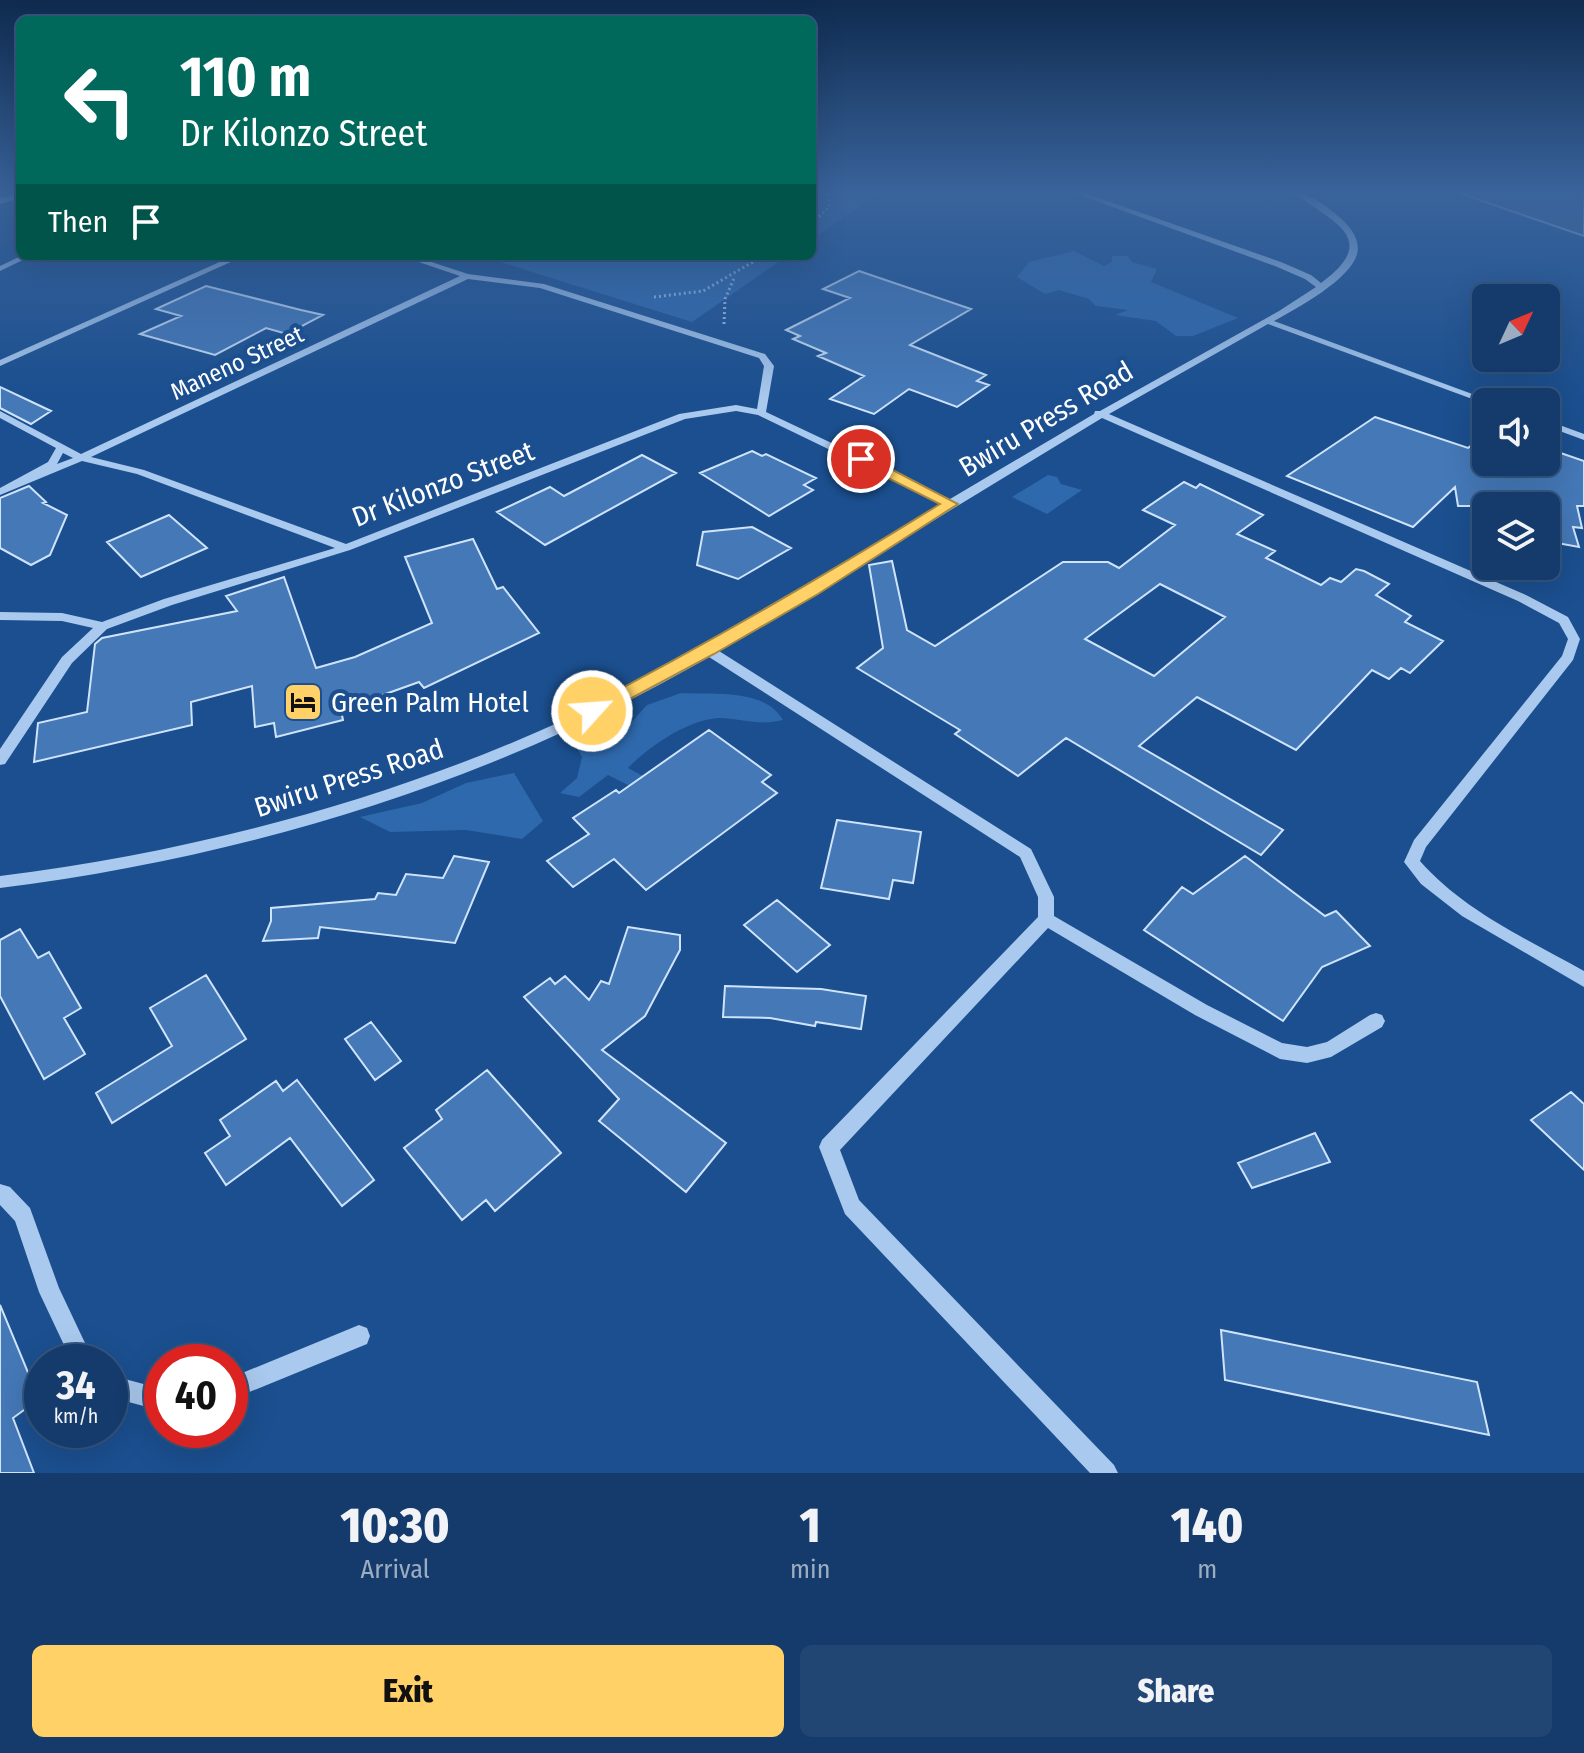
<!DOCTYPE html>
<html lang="en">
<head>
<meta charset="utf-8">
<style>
	body { margin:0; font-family:"Fira Sans Condensed",sans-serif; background:#214673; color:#f1f3f6; height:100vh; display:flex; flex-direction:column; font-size:30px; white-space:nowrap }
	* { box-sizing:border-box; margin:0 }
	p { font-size:26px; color:#9dadc1 }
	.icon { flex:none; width:44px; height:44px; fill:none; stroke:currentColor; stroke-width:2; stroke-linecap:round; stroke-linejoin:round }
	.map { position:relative; height:1473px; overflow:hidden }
	.details { display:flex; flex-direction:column; background:#143b6b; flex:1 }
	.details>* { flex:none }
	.top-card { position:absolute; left:16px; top:16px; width:800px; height:244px; border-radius:12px; box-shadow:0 8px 32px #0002,0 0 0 2px #33557e; background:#00695c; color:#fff; overflow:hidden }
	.needle { width:52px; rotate:46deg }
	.controls { position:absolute; left:1472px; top:284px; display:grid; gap:16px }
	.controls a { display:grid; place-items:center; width:88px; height:88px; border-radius:12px; background:#143b6b; box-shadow:0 8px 32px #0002,0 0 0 2px #33557e; font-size:40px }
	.speed { position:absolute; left:24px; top:1344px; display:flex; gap:16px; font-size:40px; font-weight:700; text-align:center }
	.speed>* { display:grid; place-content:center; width:104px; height:104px; border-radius:50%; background:#143b6b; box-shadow:0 8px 32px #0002,0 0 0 2px #33557e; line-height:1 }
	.speed small { font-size:20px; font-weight:400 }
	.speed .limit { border:12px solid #d22; background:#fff; color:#111 }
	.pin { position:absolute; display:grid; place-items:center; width:68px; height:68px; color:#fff; margin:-34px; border:4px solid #fff; border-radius:50%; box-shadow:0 2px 8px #0007 }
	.me { position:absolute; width:88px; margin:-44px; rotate:64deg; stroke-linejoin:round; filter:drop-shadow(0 0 6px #0008) }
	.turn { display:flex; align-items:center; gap:28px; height:168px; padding:0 32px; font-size:36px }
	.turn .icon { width:104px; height:104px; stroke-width:2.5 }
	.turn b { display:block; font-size:56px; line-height:68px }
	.then { display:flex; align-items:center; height:76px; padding:0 32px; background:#0003; gap:16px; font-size:30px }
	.eta { display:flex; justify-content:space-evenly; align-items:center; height:136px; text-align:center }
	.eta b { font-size:48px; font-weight:800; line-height:56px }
	.cta { display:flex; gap:16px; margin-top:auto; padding:16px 32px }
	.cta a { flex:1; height:92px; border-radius:12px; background:#ffd166; color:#111; font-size:32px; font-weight:800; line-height:92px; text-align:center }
	.cta a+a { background:#214673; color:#f1f3f6 }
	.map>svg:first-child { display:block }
	.green { fill:#2e69ad }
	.water { fill:#3c6290; stroke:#9cc4f0; stroke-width:2 }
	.building { fill:#4478b7; stroke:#cfe3fa; stroke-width:2; fill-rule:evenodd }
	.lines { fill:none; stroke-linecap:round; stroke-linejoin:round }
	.path { stroke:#a9c9ee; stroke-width:3; stroke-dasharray:2 3; stroke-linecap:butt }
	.minor { fill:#a9c9ee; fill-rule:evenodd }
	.major { fill:#f0f6ff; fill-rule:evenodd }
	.route { fill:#ffd166; stroke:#a68842; stroke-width:2 }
	.labels { text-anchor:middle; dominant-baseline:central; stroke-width:8; stroke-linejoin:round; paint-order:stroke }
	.far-street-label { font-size:24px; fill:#fff; stroke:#1b4f8f }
	.street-label { font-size:28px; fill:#fff; stroke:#1b4f8f }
	.poi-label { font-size:28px; fill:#fff; stroke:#1b4f8f; text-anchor:start }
</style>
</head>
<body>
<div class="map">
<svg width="1584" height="1473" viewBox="0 0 1584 1473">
	<rect width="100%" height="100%" fill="#1b4f8f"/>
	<path class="green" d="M812 193H879L812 239Z
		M1074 251 1104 266 1112 262V256H1128L1132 262 1157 269 1151 282 1238 318 1193 336H1176L1156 321 1115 315 1128 310 1096 306 1089 299 1059 290 1045 294 1017 277 1029 262Z
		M481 256H787L692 322Z
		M1048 475 1057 477 1061 484 1082 490 1047 514 1012 497Z
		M681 693C713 695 765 688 783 720 760 726 743 719 721 718 690 718 648 747 628 768L678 795 636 789 608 775 579 797 560 793 577 778 582 757 568 731 598 739 627 727 647 705Z
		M514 773 543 821 522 839 466 830 390 832 360 817 422 803 466 783Z"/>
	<path class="water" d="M1459 193H1584V236Z"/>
	<path class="building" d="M859 271 971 309 910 345 986 375 977 381 989 385 957 407 909 389 874 414 830 399 864 376 818 356 826 353 793 339 800 336 786 330 850 298 823 289Z
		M206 286 301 310 323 315 287 334 266 328 215 355 140 334 181 316 156 309Z
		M0 387 51 411 31 424 0 408Z
		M1375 417 1468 448 1486 434V462H1546V448L1584 461V506H1577L1582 528 1573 527 1579 547 1546 541V506H1458L1455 487 1413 527 1287 476Z
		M752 451 762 456 766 454 816 478 804 485 813 490 769 516 700 473Z
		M642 455 676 473 545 545 497 512 550 487 564 496Z
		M1184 482 1196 488 1200 484 1263 515 1237 534 1275 551 1266 558 1321 585 1330 578 1341 582 1356 569 1364 571 1389 584 1376 595 1411 616 1405 622 1443 641 1410 673 1401 668 1389 679 1372 670 1296 750 1197 697 1139 746 1283 830 1261 855 1066 738 1018 776 955 734 960 730 857 668 883 648 869 565 892 561 907 630 935 646 1063 562H1108L1119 568 1175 525 1143 510ZM1160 584 1225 617 1154 676 1085 639Z
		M29 486 46 502 43 503 67 515 50 555 31 565 0 548V498Z
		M169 515 207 548 141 577 107 542Z
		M752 527 791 548 738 579 697 565 703 532Z
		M473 539 497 589 503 587 539 633 424 688 419 682 341 710 343 720 276 737 274 723 255 727 252 686 191 702 192 725 34 762 38 723 87 712 95 644 102 638 237 611 226 596 284 577 316 668 355 657 432 623 405 557Z
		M709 730 771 775 762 782 777 793 646 890 614 859 573 887 547 861 589 834 573 818 616 790 619 793Z
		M837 820 921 832 913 883 893 880 889 899 821 888Z
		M454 856 489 862 455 943 320 927 318 938 263 941 271 921V908L375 899 378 893 396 895 406 874 443 878Z
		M1245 856 1325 916 1336 911 1370 946 1322 967 1283 1021 1144 930 1182 887 1193 894Z
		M777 900 830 945 797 972 744 925Z
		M628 927 680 935V950L645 1016 602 1050 726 1143 686 1192 599 1121 619 1099 524 997 550 978 555 984 565 976 589 1000 601 981 609 984Z
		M20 929 38 958 49 952 81 1008 64 1018 85 1054 44 1079 0 996V940Z
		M206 975 246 1039 112 1123 96 1093 172 1046 150 1008Z
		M725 986 821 989 866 996 861 1029 816 1022 815 1026 770 1018 723 1017Z
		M371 1022 401 1061 375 1080 345 1039Z
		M487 1070 561 1153 495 1211 486 1200 462 1220 404 1148 442 1119 436 1110Z
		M297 1080 374 1180 342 1206 290 1138 226 1185 205 1153 230 1136 220 1120 276 1081 283 1091Z
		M1571 1092 1584 1104V1170L1531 1120Z
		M1315 1133 1330 1162 1252 1188 1238 1163Z
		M0 1305 39 1399 13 1418 34 1473H0Z
		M1221 1330 1477 1382 1489 1435 1225 1380Z"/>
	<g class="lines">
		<path class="path" d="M812 224 829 207 828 193
			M654 297 703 291 763 256
			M724 324 725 299 735 276"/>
		<path class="minor" d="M1074 193H1085L1281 262 1311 275 1321 283C1382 238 1332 222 1294 193 1310 193 1327 206 1338 216 1349 225 1361 239 1357 254 1350 280 1297 308 1274 321L1494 402H1486V404L1268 324 1109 414 1526 595 1568 617 1580 639 1573 660 1426 847 1420 861C1464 911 1527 939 1584 971V987L1462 916 1421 884 1404 862 1414 840 1562 656 1568 639 1559 623 1518 601 1102 418 719 651 1031 849 1054 897V916L1207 1005 1282 1043 1307 1047 1327 1042 1370 1015 1376 1013 1382 1015 1385 1021 1382 1027 1331 1057 1307 1063 1280 1059 1195 1015 1048 928 840 1150 859 1200 1114 1465 1118 1473H1090L845 1214 819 1147 822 1140 1038 917V897L1020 857 709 657C493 782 247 857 0 888V876C216 849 430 789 625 691 652 678 678 661 704 647 713 641 725 637 736 631 806 590 874 547 942 504L758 415 736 411 685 419 350 550 172 605 107 629 72 663 5 764 0 765V749L62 657 93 628 62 621 0 620V612L62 613 102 622 164 599 335 548 137 474 82 461 0 495V488L48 462 56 448 0 418V411L81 454 460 276 401 256H413L468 274 544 284 765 354 774 366 766 412 950 499 1094 414 1095 411H1100L1279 311 1316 287 1305 279 1275 266ZM468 279 540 288 759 358 764 366 757 409 736 405 679 414 346 544 144 470 91 457ZM63 453 73 458 57 464Z
			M21 256H31L0 271V266Z
			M233 256H244L0 366V360Z
			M1546 420 1584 434V440L1546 426Z
			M0 1184 10 1187 30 1208 59 1288 94 1362H72L39 1292 15 1221 0 1205Z
			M359 1325 367 1328 370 1336 367 1344 230 1400V1378Z
			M110 1375 162 1389V1411L110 1397Z"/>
		<path class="major" d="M20 193V198L0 204V198Z"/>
	</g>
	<linearGradient id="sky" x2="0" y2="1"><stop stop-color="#0f2b4f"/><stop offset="0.48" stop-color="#39639b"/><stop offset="1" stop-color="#39639b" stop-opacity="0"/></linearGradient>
	<rect width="1584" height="399" fill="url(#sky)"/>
	<path class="route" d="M856 456H866L958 504 818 594 714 654 598 716H586L583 711 586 707C707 644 824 576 940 504L856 462Z"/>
	<defs>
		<g id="hotel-square" transform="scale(2)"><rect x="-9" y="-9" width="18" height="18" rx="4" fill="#ffd166" stroke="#1b4f8f"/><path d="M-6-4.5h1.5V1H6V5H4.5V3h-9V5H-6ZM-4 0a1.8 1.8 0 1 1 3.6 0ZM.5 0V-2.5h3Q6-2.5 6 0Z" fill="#111"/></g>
	</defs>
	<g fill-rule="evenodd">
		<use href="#hotel-square" x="303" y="702"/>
	</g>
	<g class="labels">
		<g class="far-street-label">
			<text transform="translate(237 363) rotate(-25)">Maneno Street</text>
		</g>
		<g class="street-label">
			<text transform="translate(1046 419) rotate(-31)">Bwiru Press Road</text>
			<text transform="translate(443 484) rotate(-21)">Dr Kilonzo Street</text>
			<text transform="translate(349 778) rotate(-18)">Bwiru Press Road</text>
		</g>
		<g class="poi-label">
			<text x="331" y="702">Green Palm Hotel</text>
		</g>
	</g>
</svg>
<div class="controls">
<a><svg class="needle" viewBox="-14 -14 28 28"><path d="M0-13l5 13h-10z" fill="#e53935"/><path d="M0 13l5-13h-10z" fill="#9dadc1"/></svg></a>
<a><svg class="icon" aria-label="sound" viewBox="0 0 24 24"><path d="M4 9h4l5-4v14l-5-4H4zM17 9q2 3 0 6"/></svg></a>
<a><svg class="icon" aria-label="layers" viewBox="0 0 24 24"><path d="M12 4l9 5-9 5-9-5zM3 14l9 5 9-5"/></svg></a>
</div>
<div class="speed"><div>34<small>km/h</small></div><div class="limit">40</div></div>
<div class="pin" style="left:861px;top:459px;background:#d93025"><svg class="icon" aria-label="arrive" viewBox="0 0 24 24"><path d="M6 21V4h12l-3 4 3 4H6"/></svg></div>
<svg class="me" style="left:592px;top:711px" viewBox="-20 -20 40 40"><circle r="17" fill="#ffd166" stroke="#fff" stroke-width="3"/><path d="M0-11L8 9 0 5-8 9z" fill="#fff"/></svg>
<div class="top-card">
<div class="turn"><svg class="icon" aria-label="left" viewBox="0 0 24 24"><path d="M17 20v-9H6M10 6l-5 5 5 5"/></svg><div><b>110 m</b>Dr Kilonzo Street</div></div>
<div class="then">Then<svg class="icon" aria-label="arrive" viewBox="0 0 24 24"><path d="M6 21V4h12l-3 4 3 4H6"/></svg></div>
</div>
</div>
<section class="details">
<div class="eta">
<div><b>10:30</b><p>Arrival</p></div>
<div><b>1</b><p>min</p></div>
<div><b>140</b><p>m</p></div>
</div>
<div class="cta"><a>Exit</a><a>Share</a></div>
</section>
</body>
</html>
